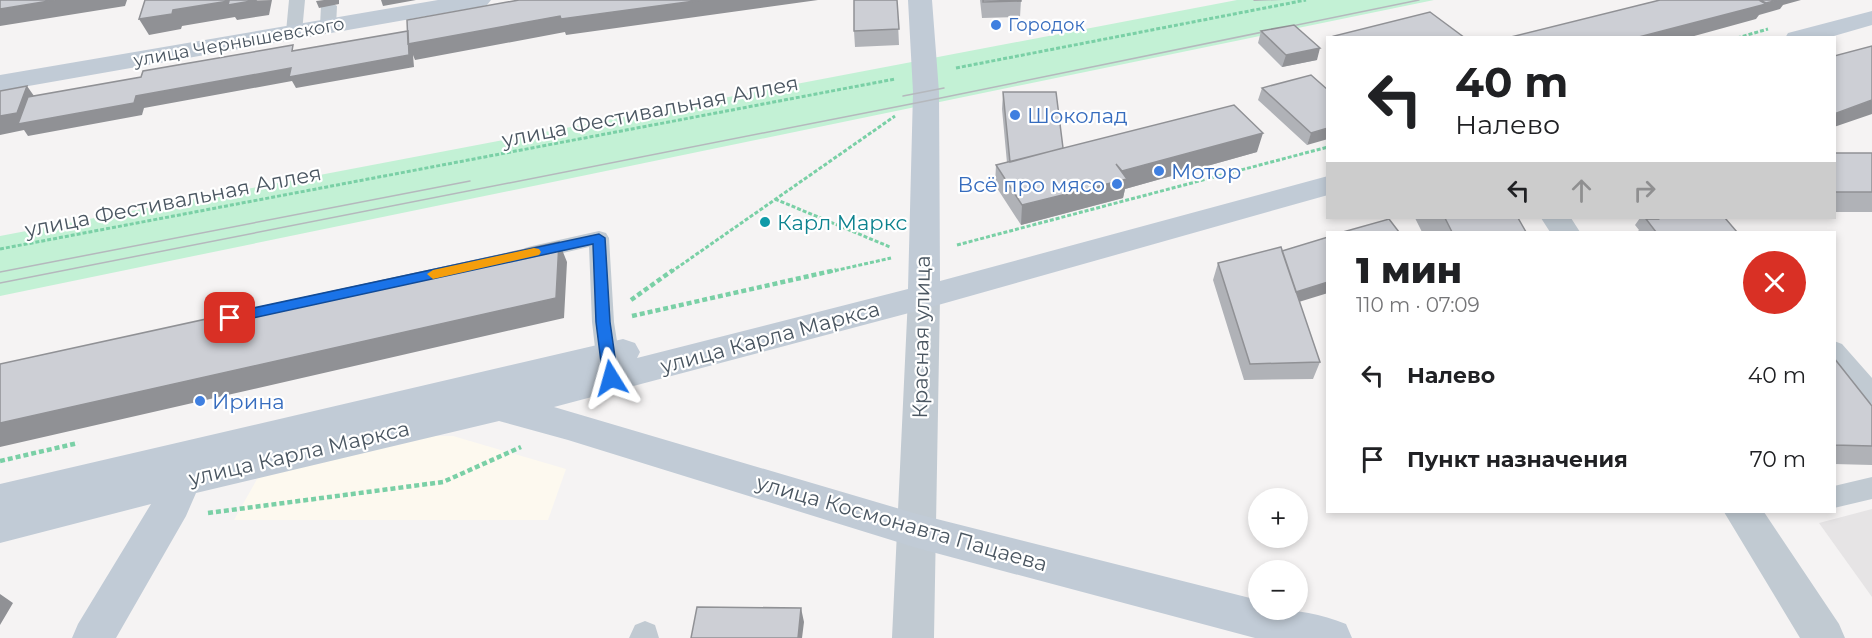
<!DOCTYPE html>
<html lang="ru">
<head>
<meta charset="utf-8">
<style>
	body { margin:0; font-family:Montserrat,sans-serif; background:#f2f2f2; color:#202124; height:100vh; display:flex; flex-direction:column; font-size:22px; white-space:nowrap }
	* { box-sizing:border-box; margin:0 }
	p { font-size:20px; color:#757577 }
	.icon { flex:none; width:33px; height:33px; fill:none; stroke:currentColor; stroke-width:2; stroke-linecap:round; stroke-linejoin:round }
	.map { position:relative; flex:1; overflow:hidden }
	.panel { position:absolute; left:1326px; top:231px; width:510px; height:282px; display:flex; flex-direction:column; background:#fff; border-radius:0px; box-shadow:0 3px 9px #0003 }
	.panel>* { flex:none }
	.guide { position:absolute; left:1326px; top:36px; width:510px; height:183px; border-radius:0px; box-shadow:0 3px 9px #0003; background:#fff; color:#202124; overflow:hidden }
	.buttons { position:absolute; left:1248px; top:488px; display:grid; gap:12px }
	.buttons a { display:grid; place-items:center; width:60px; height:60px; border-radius:50%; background:#fff; box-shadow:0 3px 9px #0003; font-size:30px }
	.pin { position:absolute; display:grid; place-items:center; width:51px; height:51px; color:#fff; margin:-26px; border-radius:12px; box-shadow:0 3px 9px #0006 }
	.me { position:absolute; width:66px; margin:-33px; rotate:352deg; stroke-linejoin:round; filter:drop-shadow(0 0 4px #0008) }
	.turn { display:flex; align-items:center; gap:21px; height:126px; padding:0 30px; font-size:27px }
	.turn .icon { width:78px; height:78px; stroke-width:2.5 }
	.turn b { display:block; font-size:42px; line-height:51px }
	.lanes { display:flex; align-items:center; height:57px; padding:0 30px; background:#0003; justify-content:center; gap:30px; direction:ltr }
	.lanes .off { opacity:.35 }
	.round { display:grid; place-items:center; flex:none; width:63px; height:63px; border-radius:32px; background:#f2f2f2 }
	.headline { display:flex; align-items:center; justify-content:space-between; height:102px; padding:0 30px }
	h1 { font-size:36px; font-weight:800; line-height:45px }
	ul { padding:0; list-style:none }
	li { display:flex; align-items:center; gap:18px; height:84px; padding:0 30px }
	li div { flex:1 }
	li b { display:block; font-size:22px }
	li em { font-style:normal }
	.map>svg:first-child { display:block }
	.commercial { fill:#fdf9ef }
	.education { fill:#e6e4e5 }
	.green { fill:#c3f1d5 }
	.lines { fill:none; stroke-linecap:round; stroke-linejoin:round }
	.path-far1 { stroke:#7ad0a6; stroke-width:3; stroke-dasharray:4 2; stroke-linecap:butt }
	.path { stroke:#7ad0a6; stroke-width:4.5; stroke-dasharray:5 3; stroke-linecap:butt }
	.lane { fill:#c1cad2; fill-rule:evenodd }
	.street { fill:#c1cad2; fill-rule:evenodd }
	.secondary { fill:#c1cbd6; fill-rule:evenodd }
	.tram { stroke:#b5b8bd; stroke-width:1.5 }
	.wall { fill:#b0b2b7 }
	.shaded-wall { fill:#909195 }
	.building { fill:#cdcfd5; stroke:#909195; stroke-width:1.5 }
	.route { fill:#1a73e8; stroke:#114b97; stroke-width:1.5 }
	.slow { fill:#f59e0b }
	.shop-dot { fill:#3f7fe0; stroke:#fff; stroke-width:2 }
	.culture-dot { fill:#0f9aa8; stroke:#fff; stroke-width:2 }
	.labels { text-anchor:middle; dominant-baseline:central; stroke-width:4.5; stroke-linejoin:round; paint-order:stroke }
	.far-shop-label { font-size:18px; fill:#366cbe; stroke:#fff; text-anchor:start }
	.far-street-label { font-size:18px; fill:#4a5661; stroke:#fff }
	.street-label { font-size:21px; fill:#4a5661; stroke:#fff }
	.shop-label { font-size:21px; fill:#366cbe; stroke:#fff; text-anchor:start }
	.culture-label { font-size:21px; fill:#0d838f; stroke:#fff; text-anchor:start }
</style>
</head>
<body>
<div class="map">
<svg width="1872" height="638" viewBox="0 0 1872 638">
	<rect width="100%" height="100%" fill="#f5f3f3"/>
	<path class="commercial" d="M422 436H453L566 469 548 520H234L261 472Z"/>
	<path class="education" d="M1872 509V597L1819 523Z"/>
	<path class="green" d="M1237 0H1434L0 296V236Z"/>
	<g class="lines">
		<path class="path-far1" d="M1737 38 1768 29
			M956 68 1306 0
			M775 199 890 247
			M957 245 1328 147
			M0 249 895 79
			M671 272 895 116
			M829 272 891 258"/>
		<path class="path" d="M631 300 673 270
			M632 316 836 270
			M0 461 78 443
			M208 513 443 482 521 447"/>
		<path class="lane" d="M289 0H305L302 32 294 37 286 32Z
			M329 1 337 6 336 26 328 31 320 26 321 6Z
			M599 231 606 233 609 238 614 322 622 373 618 379 610 382 602 379 598 373 592 322 589 247 532 260 525 258 521 253 525 248 532 246Z
			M1834 341 1842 344 1872 378V404L1863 402 1834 367Z
			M1872 477V499L1834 508V486Z
			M645 621 655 625 659 638H629L635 625Z"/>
		<path class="street" d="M1541 218H1571L1580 232H1550Z
			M924 285 935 289 940 297 934 638H892L908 297 913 289Z
			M1724 512H1764L1839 624 1845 638H1800Z"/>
		<path class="secondary" d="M438 0H491L487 5 479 7 0 91V75Z
			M908 0H932L939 92 940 281 1328 176V195L924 309 554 407 917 514 1258 600V609C1290 609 1317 612 1346 624L1352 638H1255L917 548 568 440 499 421 196 493 186 516 116 638H72L78 624 151 504 0 543V484L623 339 635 343 640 352 637 358 908 289 913 92Z
			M1872 11V25L1827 38H1785L1788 33Z"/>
		<path class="tram" d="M903 96 944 88
			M0 272 470 181
			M0 283 926 101 1419 0"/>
	</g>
	<path class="wall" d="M897 0 899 45 855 47 854 31Z
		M980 0H1021L1020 17 982 18Z
		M1253 0H1282L1254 1Z
		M1261 31 1317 60 1282 67 1258 43Z
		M1262 88 1328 90 1307 145 1258 100Z
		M1003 92 1063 148 1257 152 1125 189 1123 198 1021 225 995 185 996 165 1007 163 1002 109Z
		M1834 153H1872V212H1834Z
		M1415 218H1518L1526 232H1422Z
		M1640 218H1725L1737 232H1637L1639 230 1635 225Z
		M1218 263 1299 302 1320 362 1313 379 1244 380 1213 280Z
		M1834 358 1872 406V465L1834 464Z"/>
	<path class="shaded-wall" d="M55 0H127L125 6 0 26V9Z
		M272 0 269 15 237 20 235 17 182 26 181 29 149 35 139 19 173 10 229 1Z
		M324 0H339V4L319 8 316 1Z
		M381 0H416L383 6Z
		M702 0H818L566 35 565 32 415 60 413 55 414 67 296 88 292 81 144 108 142 115 28 136 24 130 0 135V116L27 86 39 103 136 96 408 31 560 16Z
		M1778 0H1801L1783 5 1780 9 1759 15 1756 19 1687 38H1635Z
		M1320 48 1317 60 1282 67 1286 55Z
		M1872 100V114L1834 127V114Z
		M1328 128V139L1307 145 1311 133Z
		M1263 133 1257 152 1125 189 1123 198 1021 225 1022 205 1121 180 1122 171Z
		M559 242 567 262 564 318 0 447V423Z
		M1328 282V293L1289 305 1293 293Z
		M0 594 13 603 0 625Z
		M801 608 804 622 802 638H798Z"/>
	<path class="building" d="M0 0H55L0 9Z
		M145 0H257L228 5 229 1 173 10 172 14 139 19Z
		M519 0H702L561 19 560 16 408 44 407 20Z
		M854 0H897L899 29 854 31Z
		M983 0H1021V1L983 2Z
		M1660 0H1759L1766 4 1635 38H1507Z
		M1760 0H1778L1766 3Z
		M1430 12 1465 38H1337L1334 36Z
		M1294 25 1320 48 1286 55 1261 31Z
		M408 31 409 55 289 77 291 68 136 96 134 103 18 124 28 97 141 77 143 71 293 45 292 51Z
		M1872 46V100L1834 114V56Z
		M1311 75 1328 90V128L1311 133 1262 88Z
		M27 86 17 113 0 116V91Z
		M1003 92H1056L1063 148 1010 162Z
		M1234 105 1263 133 1122 171 1116 164 1127 179 1022 205 996 165Z
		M1834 153H1872V192H1834Z
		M1445 218H1518L1526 232H1452Z
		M1657 218H1725L1737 232H1656L1646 219H1658Z
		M1389 219 1399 232H1343Z
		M1328 237V282L1296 292 1282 251Z
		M559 242 556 298 0 423V364Z
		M1281 247 1320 362 1250 364 1218 263Z
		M1834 358 1872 406V446L1834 445Z
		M697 607 801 608 798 638H691Z"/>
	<path class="route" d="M599 234 605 238 610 322 618 378 616 382H606L603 378 596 322 593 244 230 323 224 318 230 313Z"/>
	<path class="slow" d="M534 248 539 249 541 252 539 255 433 279 427 274 433 270Z"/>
	<g class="shop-dot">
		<circle cx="996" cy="25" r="6"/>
		<circle cx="1015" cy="115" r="6"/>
		<circle cx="1159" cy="171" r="6"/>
		<circle cx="1117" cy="184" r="6"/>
		<circle cx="200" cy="401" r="6"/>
	</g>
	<circle class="culture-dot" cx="765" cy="222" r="6"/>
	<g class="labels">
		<g class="far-shop-label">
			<text x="1008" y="25">Городок</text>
		</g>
		<g class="far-street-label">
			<text transform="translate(239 42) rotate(-10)">улица Чернышевского</text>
		</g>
		<g class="street-label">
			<text transform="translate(650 111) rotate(-11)">улица Фестивальная Аллея</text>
			<text transform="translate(173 201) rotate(-11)">улица Фестивальная Аллея</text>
			<text transform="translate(770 337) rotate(-15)">улица Карла Маркса</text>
			<text transform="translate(921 337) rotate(-89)">Красная улица</text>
			<text transform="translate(299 453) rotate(-13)">улица Карла Маркса</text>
			<text transform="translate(902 523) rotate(16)">улица Космонавта Пацаева</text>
		</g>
		<g class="shop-label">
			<text x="1027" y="115">Шоколад</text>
			<text x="1171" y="171">Мотор</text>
			<text x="1105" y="184" text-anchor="end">Всё про мясо</text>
			<text x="212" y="401">Ирина</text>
		</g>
		<g class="culture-label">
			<text x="777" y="222">Карл Маркс</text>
		</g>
	</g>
</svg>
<div class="buttons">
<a>+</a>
<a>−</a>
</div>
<div class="pin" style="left:230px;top:318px;background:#d93025"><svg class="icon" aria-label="arrive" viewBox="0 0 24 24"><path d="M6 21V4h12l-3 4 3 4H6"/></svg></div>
<svg class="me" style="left:611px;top:378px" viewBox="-20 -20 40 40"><path d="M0-17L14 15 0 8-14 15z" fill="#1a73e8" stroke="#fff" stroke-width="4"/></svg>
<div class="guide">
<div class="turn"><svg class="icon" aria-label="left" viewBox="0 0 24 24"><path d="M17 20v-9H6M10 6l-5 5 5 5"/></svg><div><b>40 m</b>Налево</div></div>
<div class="lanes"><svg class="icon" aria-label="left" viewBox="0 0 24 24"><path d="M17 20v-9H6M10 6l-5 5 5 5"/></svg><svg class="icon off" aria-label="ahead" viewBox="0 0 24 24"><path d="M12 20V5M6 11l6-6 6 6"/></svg><svg class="icon off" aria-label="right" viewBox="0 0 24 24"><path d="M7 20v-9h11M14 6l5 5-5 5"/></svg></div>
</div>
<section class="panel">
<div class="headline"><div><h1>1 мин</h1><p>110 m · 07:09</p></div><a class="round" style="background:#d93025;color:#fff"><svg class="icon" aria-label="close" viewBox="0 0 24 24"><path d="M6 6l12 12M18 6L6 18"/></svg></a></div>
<ul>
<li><svg class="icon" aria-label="left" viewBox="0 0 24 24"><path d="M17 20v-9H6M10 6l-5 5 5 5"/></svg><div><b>Налево</b></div><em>40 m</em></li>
<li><svg class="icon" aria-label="arrive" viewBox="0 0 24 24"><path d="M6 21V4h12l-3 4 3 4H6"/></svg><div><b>Пункт назначения</b></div><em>70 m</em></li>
</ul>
</section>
</div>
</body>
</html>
